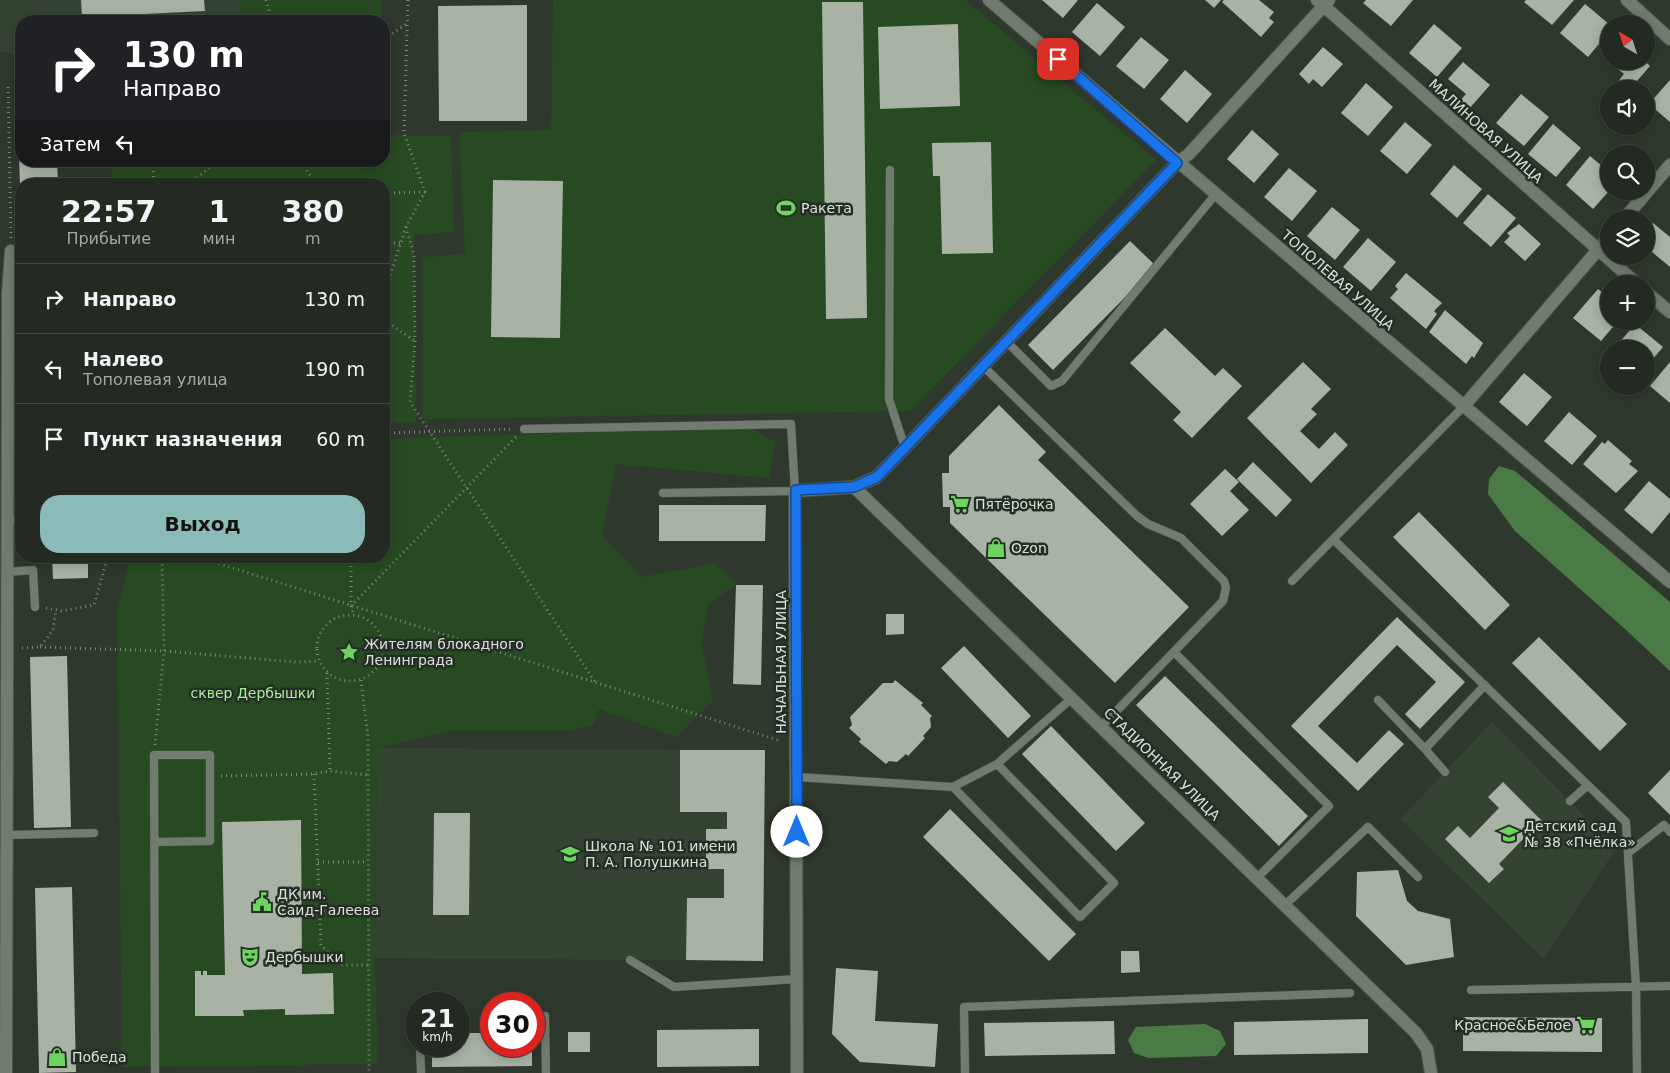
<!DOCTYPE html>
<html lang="ru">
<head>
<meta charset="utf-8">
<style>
	body { margin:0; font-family:"DejaVu Sans",sans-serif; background:#2b322a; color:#f1f3f6; height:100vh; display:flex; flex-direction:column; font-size:19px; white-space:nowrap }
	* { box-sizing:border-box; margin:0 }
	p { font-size:16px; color:#a3a7a5 }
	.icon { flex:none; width:28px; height:28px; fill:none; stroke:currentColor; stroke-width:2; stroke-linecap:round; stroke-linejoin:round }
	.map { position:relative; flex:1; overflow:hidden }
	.panel { position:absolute; left:15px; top:178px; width:375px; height:385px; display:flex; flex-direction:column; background:#232a22; border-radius:20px; box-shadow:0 2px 12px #0003,0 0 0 1px #404640 }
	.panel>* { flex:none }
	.guide { position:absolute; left:15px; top:15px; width:375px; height:152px; border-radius:20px; box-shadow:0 2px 12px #0003,0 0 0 1px #404640; background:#202124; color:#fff; overflow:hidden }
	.needle { width:32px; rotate:321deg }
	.controls { position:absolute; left:1600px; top:15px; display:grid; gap:10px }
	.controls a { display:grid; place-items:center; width:55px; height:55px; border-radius:50%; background:#232a22; box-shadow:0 2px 12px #0003,0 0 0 1px #404640; font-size:25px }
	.speed { position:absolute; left:405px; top:992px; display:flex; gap:10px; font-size:25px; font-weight:700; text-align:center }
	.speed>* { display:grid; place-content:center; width:65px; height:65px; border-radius:50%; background:#232a22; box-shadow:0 2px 12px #0003,0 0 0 1px #404640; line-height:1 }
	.speed small { font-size:12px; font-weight:400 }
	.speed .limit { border:8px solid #d22; background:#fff; color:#111 }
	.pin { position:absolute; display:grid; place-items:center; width:42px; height:42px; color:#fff; margin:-21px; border-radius:10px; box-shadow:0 2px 8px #0006 }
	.me { position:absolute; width:55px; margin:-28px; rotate:0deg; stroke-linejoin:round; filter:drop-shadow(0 0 4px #0008) }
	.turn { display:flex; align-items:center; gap:18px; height:105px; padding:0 25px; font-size:22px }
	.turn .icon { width:65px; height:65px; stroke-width:2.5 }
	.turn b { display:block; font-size:35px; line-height:42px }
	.then { display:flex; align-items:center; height:48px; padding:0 25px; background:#0003; gap:10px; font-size:19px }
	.eta { display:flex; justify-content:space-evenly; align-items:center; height:85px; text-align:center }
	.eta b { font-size:30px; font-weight:700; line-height:35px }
	.cta { display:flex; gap:10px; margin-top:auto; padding:10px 25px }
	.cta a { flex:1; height:58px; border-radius:20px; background:#8bbbb9; color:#111; font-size:20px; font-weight:700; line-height:58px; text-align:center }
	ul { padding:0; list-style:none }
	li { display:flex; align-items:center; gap:15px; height:70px; padding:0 25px; border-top:1px solid #404640 }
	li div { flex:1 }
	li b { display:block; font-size:19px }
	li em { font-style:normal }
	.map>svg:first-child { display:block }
	.built { fill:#354333 }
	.green { fill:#274a22 }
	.forest { fill:#4b7b44 }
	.building { fill:#a8b3a6 }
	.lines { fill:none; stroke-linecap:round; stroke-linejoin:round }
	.service-casing { stroke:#4e564c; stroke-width:9 }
	.minor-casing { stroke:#4e564c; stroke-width:14 }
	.path { stroke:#7f877e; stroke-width:3; stroke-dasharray:1 4; stroke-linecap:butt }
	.service { stroke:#717b6f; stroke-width:8 }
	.minor { stroke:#717b6f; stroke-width:12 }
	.route-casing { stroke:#114b97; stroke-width:12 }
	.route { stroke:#1a73e8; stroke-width:9 }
	.labels { text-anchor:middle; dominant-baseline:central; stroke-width:5; stroke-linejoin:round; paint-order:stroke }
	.street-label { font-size:14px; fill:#dae0d9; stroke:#252e24 }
	.poi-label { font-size:14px; fill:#dae0d9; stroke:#252e24; text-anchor:start }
	.park-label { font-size:14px; fill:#a6ec9c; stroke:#252e24 }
</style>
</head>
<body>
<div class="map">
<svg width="1670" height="1073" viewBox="0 0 1670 1073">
	<rect width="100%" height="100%" fill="#2f382d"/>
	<path class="built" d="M0 0H240L243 21H21V56L0 51Z
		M1492 722 1616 848 1544 959 1400 819Z
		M377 748 765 750 763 961 375 958Z"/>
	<path class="green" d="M240 0H381V21H243Z
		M553 0H965L1156 160 910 411 423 419 422 257 465 254 459 132 551 130Z
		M384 135 451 136 454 232 414 235 416 422 384 423V184H113L110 161H384Z
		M750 427 775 442 769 478 616 464 602 536 642 577 715 563 736 585 709 603 701 641 713 700 676 737 599 709 593 726 565 731H451L377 748 375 958 378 1064 122 1067 117 612 131 556H384V439Z"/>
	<path class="forest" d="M1499 466 1515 471 1670 602V671L1625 629 1515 531 1488 494 1489 479Z
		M1205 1024 1220 1031 1226 1044 1216 1056 1148 1058 1134 1053 1128 1040 1136 1027Z"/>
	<path class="building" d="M81 0H204L205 11 82 17Z
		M1042 0H1078L1063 18Z
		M1205 0H1221L1214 8Z
		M1224 0H1259L1274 12 1269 18 1274 22 1261 37 1222 2Z
		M1366 0H1413L1391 26 1363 3Z
		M1526 0H1574L1552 25 1524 2Z
		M822 2H863L867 318 826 319Z
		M1097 3 1125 27 1100 56 1072 32Z
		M1585 4 1609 24V32L1588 57 1560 33Z
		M527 5V121H439L438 6Z
		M958 24 960 106 880 109 878 27Z
		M1434 24 1462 48 1437 77 1409 53Z
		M1141 37 1169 60 1144 89 1116 66Z
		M1323 47 1343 64 1322 87 1313 79 1309 84 1299 74Z
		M1609 61H1645L1650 66 1630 89H1621L1616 84 1624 74Z
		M1463 62 1490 85 1468 110 1459 102 1466 94 1448 79Z
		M1185 70 1212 94 1187 123 1160 99Z
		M16 73H21V161H57L58 184H21V212Z
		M1670 80V122L1649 104Z
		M1366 83 1393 107 1368 136 1341 113Z
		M1521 94 1549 117 1524 146 1496 123Z
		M1405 122 1432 145 1407 174 1380 151Z
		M1553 124 1581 148 1556 177 1528 154Z
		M1252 130 1279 154 1254 183 1227 159Z
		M991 142 993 253 942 254 940 176H933L932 143Z
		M1590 156 1609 172V191L1593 209 1566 185Z
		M1454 165 1482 189 1457 218 1430 194Z
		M1289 168 1317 191 1292 221 1264 197Z
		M493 180 563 181 560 338 491 337Z
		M1488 194 1516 218 1491 247 1463 223Z
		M1332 207 1360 230 1335 260 1307 236Z
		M1653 223 1670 237V267L1646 247V230Z
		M1519 224 1541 244 1525 261 1504 242 1510 236 1507 233Z
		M1368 238 1396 262 1371 291 1343 267Z
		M1130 241 1156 266 1053 370 1028 345Z
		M1406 273 1442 303 1434 311 1437 314 1426 329 1390 298 1398 289 1395 286Z
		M1598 289 1609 298V321H1618L1601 341 1573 318Z
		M1445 310 1483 343 1474 358 1472 356 1466 364 1429 332Z
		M1635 324 1663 347 1646 367V349H1614Z
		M1165 328 1215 376 1223 368 1242 386 1192 438 1173 420 1181 412 1130 363Z
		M1303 362 1331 389 1311 409 1317 414 1300 431 1319 449 1335 432 1348 445 1311 483 1247 418Z
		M1670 362V403L1650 386Z
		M1524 373 1552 397 1527 426 1499 402Z
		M999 405 1046 452 1038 460 1189 607 1115 683 950 523V507H943L942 473H949V456Z
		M1569 412 1597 436 1572 465 1544 441Z
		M1608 440 1632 461 1629 464 1638 471 1616 493 1583 464 1602 442 1605 444Z
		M1253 462 1292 500 1276 517 1237 479Z
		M1225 469 1239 482 1230 491 1249 510 1222 536 1190 504Z
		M1649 481 1670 499V512L1652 534 1624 510Z
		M659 505H766L765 541H659Z
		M1419 512 1510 605 1485 630 1393 537Z
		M52 556H88V578L53 579Z
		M736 585H763L761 685 733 684Z
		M886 614H904V634L886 635Z
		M1397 617 1465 682 1420 729 1405 714 1436 682 1397 645 1318 726 1357 763 1389 730 1404 744 1358 791 1291 726Z
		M1539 637 1627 724 1600 751 1512 663Z
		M964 646 1031 716 1008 738 941 668Z
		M67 656 71 827 34 828 30 657Z
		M1165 676 1308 816 1279 846 1136 705Z
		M895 680 923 703 921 705 932 716 930 718 931 727 923 736 925 738 908 756 906 754 897 762 889 761 886 764 859 742 861 739 849 728 852 725 850 717 883 683H893Z
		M1051 726 1145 823 1116 851 1022 754Z
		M680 750H765L763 961 686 960 687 898H724V869H706V829H727V812H680Z
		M1670 770V815L1648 793Z
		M1503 782 1545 824 1530 840 1526 836 1499 864 1504 869 1489 883 1445 839 1458 826 1470 838 1499 808 1488 797Z
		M950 809 1076 934 1049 961 923 837Z
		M434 813H470L469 915H433Z
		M301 820 302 974 333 973 334 1014 285 1015V1009L243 1010 244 1016H195V971H201V975H203V971H207V975H225L222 822Z
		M1398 870 1407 901 1418 911 1450 919 1454 957 1406 965 1356 916 1357 872Z
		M72 887 76 1072 39 1073 35 888Z
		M1121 951H1139L1140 972 1121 973Z
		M836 968 878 971 875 1021 938 1024 935 1067 860 1062 832 1034Z
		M1463 1017 1602 1018V1052L1463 1051Z
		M1368 1019V1053L1234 1055V1022Z
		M1114 1021 1115 1054 985 1056 984 1023Z
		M759 1029V1066L657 1067V1030Z
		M568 1032H590V1052H568Z
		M459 1033H491V1046H532V1066L432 1067V1046H459Z"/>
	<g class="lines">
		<g class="service-casing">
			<path id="service" d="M890 170 889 399 905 448
				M1007 342 1051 386 1062 381 1215 195
				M984 367 1137 516 1148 524 1181 538 1224 581 1226 588 1223 601 1101 727
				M524 429 791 424 795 491 663 493
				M8 520 21 519
				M1334 540 1626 822 1636 987 1637 1073
				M8 572 33 570 35 607
				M1292 581 1463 407
				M1174 652 1329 806 1257 878
				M1378 700 1425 749
				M1445 772 1425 749 1485 685
				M797 777 953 787 997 764 1072 698
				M953 787 1080 917 1114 883 997 764
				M1570 801 1588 785
				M7 835 94 833
				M154 842 210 841V755H154L155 1073
				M1628 853 1664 825 1670 832
				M1285 905 1368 827 1418 877
				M630 960 674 987 797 979
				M1471 990 1670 986
				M545 1016 546 1073
				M420 1046 421 1073
				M965 1073 964 1007 1350 993"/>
		</g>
		<g class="minor-casing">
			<path id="minor" d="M989 0 1670 582
				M1317 0 1637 284
				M1627 0 1670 39
				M1624 219 1670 165
				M1646 292 1670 312
				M1463 407 1609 237
				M854 487 1416 1033 1427 1049 1431 1073
				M6 1073 8 294 11 251
				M797 1073 795 491 854 487 877 477 1177 163 1189 154 1329 0"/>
		</g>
		<path class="path" d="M266 0 272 21
			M384 39 408 23
			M8 87 11 238
			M153 161 154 184
			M303 161 308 173 317 184
			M189 184 218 161
			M384 193 425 192
			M406 227 414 255 415 341 410 402 595 682
			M384 243H401
			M384 294 406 227 425 192 404 133 408 0
			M384 320 415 341
			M384 433 514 429
			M195 556 781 741
			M351 556V606L354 615
			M351 606 517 436
			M46 608 62 611 94 605 108 556
			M317 648a33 33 0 1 1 66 0a33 33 0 1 1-66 0Z
			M40 647 164 651 296 662 319 661
			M22 648 40 647 53 630 56 610
			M327 673 330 771
			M361 680 368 737 369 1073
			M155 745 164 651 162 556
			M314 774 321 945 341 965H369
			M221 776 314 774 330 771 368 775
			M318 862H368
			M319 911 368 910"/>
		<use href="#service" class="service"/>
		<use href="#minor" class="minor"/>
	</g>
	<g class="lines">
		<g class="route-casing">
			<path id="route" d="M797 832 796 490 854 487 877 477 1177 163 1058 59"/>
		</g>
		<use href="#route" class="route"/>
	</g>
	<defs>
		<g id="stadium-bare" transform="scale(1.5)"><path d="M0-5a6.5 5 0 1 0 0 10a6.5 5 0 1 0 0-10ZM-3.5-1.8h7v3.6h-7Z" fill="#6ed360" stroke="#252e24" stroke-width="2.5" paint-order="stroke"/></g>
		<g id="supermarket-bare" transform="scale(1.5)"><path d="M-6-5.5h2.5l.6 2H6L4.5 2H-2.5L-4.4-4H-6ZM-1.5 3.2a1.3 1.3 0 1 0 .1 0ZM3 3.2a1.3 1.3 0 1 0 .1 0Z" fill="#6ed360" stroke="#252e24" stroke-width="2.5" paint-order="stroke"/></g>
		<g id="shop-bare" transform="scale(1.5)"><path d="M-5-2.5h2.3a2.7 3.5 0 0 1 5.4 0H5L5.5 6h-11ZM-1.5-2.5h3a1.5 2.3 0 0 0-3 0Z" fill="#6ed360" stroke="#252e24" stroke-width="2.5" paint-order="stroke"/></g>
		<g id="sight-bare" transform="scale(1.5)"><path d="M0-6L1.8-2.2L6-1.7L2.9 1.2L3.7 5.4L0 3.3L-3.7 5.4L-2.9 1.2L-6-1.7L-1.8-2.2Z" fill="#6ed360" stroke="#252e24" stroke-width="2.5" paint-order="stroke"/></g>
		<g id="school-bare" transform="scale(1.5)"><path d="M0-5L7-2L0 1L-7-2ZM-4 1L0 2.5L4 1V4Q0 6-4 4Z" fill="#6ed360" stroke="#252e24" stroke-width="2.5" paint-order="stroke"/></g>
		<g id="civic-bare" transform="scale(1.5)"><path d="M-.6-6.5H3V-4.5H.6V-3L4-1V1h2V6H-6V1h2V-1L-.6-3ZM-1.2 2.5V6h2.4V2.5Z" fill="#6ed360" stroke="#252e24" stroke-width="2.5" paint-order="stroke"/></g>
		<g id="theatre-bare" transform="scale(1.5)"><path d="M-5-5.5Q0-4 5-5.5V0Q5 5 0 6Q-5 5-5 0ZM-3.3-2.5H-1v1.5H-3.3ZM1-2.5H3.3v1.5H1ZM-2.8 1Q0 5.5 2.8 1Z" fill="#6ed360" stroke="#252e24" stroke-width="2.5" paint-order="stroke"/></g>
	</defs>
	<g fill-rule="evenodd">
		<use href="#stadium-bare" x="786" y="208"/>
		<use href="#supermarket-bare" x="960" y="504"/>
		<use href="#shop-bare" x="996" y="548"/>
		<use href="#sight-bare" x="349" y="652"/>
		<use href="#school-bare" x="1509" y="834"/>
		<use href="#school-bare" x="570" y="854"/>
		<use href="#civic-bare" x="262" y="902"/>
		<use href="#theatre-bare" x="250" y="957"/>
		<use href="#supermarket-bare" x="1586" y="1025"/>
		<use href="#shop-bare" x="57" y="1057"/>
	</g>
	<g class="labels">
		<g class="street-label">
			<text transform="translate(1486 131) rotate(42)">МАЛИНОВАЯ УЛИЦА</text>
			<text transform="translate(1338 280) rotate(41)">ТОПОЛЕВАЯ УЛИЦА</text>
			<text transform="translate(781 662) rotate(-90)">НАЧАЛЬНАЯ УЛИЦА</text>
			<text transform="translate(1162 764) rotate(44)">СТАДИОННАЯ УЛИЦА</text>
		</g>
		<g class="poi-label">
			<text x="801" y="208">Ракета</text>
			<text x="975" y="504">Пятёрочка</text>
			<text x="1011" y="548">Ozon</text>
			<text x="364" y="644">Жителям блокадного<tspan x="364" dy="16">Ленинграда</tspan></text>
			<text x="1524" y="826">Детский сад<tspan x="1524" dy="16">№ 38 «Пчёлка»</tspan></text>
			<text x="585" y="846">Школа № 101 имени<tspan x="585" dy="16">П. А. Полушкина</tspan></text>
			<text x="277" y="894">ДК им.<tspan x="277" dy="16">Саид-Галеева</tspan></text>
			<text x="265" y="957">Дербышки</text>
			<text x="1571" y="1025" text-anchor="end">Красное&amp;Белое</text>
			<text x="72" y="1057">Победа</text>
		</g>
		<g class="park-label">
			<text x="253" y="693">сквер Дербышки</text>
		</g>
	</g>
</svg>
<div class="controls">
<a><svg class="needle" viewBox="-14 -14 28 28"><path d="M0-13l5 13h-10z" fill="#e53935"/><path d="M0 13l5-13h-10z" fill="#a3a7a5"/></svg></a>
<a><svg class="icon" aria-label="sound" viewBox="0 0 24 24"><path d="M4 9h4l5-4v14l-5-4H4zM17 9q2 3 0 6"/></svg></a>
<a><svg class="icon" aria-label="search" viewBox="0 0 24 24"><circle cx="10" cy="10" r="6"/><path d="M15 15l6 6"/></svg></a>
<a><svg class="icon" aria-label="layers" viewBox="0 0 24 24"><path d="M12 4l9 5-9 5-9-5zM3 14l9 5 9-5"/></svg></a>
<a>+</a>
<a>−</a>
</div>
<div class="speed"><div>21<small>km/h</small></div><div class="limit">30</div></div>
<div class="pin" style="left:1058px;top:59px;background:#d93025"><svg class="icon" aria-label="arrive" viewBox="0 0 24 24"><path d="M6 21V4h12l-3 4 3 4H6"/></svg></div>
<svg class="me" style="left:797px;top:832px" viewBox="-20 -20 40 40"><circle r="19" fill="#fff"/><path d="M0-13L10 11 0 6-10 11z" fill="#1a73e8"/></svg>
<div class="guide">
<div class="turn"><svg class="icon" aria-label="right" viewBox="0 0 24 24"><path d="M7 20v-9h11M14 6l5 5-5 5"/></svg><div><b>130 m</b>Направо</div></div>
<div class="then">Затем<svg class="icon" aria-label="left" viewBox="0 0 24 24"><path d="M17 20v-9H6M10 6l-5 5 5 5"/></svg></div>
</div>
<section class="panel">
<div class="eta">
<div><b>22:57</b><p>Прибытие</p></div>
<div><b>1</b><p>мин</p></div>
<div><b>380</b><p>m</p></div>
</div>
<ul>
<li><svg class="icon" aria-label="right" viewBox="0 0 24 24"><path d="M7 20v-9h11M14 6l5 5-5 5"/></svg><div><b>Направо</b></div><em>130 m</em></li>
<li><svg class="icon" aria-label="left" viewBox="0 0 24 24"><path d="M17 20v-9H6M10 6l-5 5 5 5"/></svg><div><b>Налево</b><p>Тополевая улица</p></div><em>190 m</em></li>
<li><svg class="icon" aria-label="arrive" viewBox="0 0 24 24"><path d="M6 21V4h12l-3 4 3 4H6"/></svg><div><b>Пункт назначения</b></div><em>60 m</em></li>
</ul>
<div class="cta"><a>Выход</a></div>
</section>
</div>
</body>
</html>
